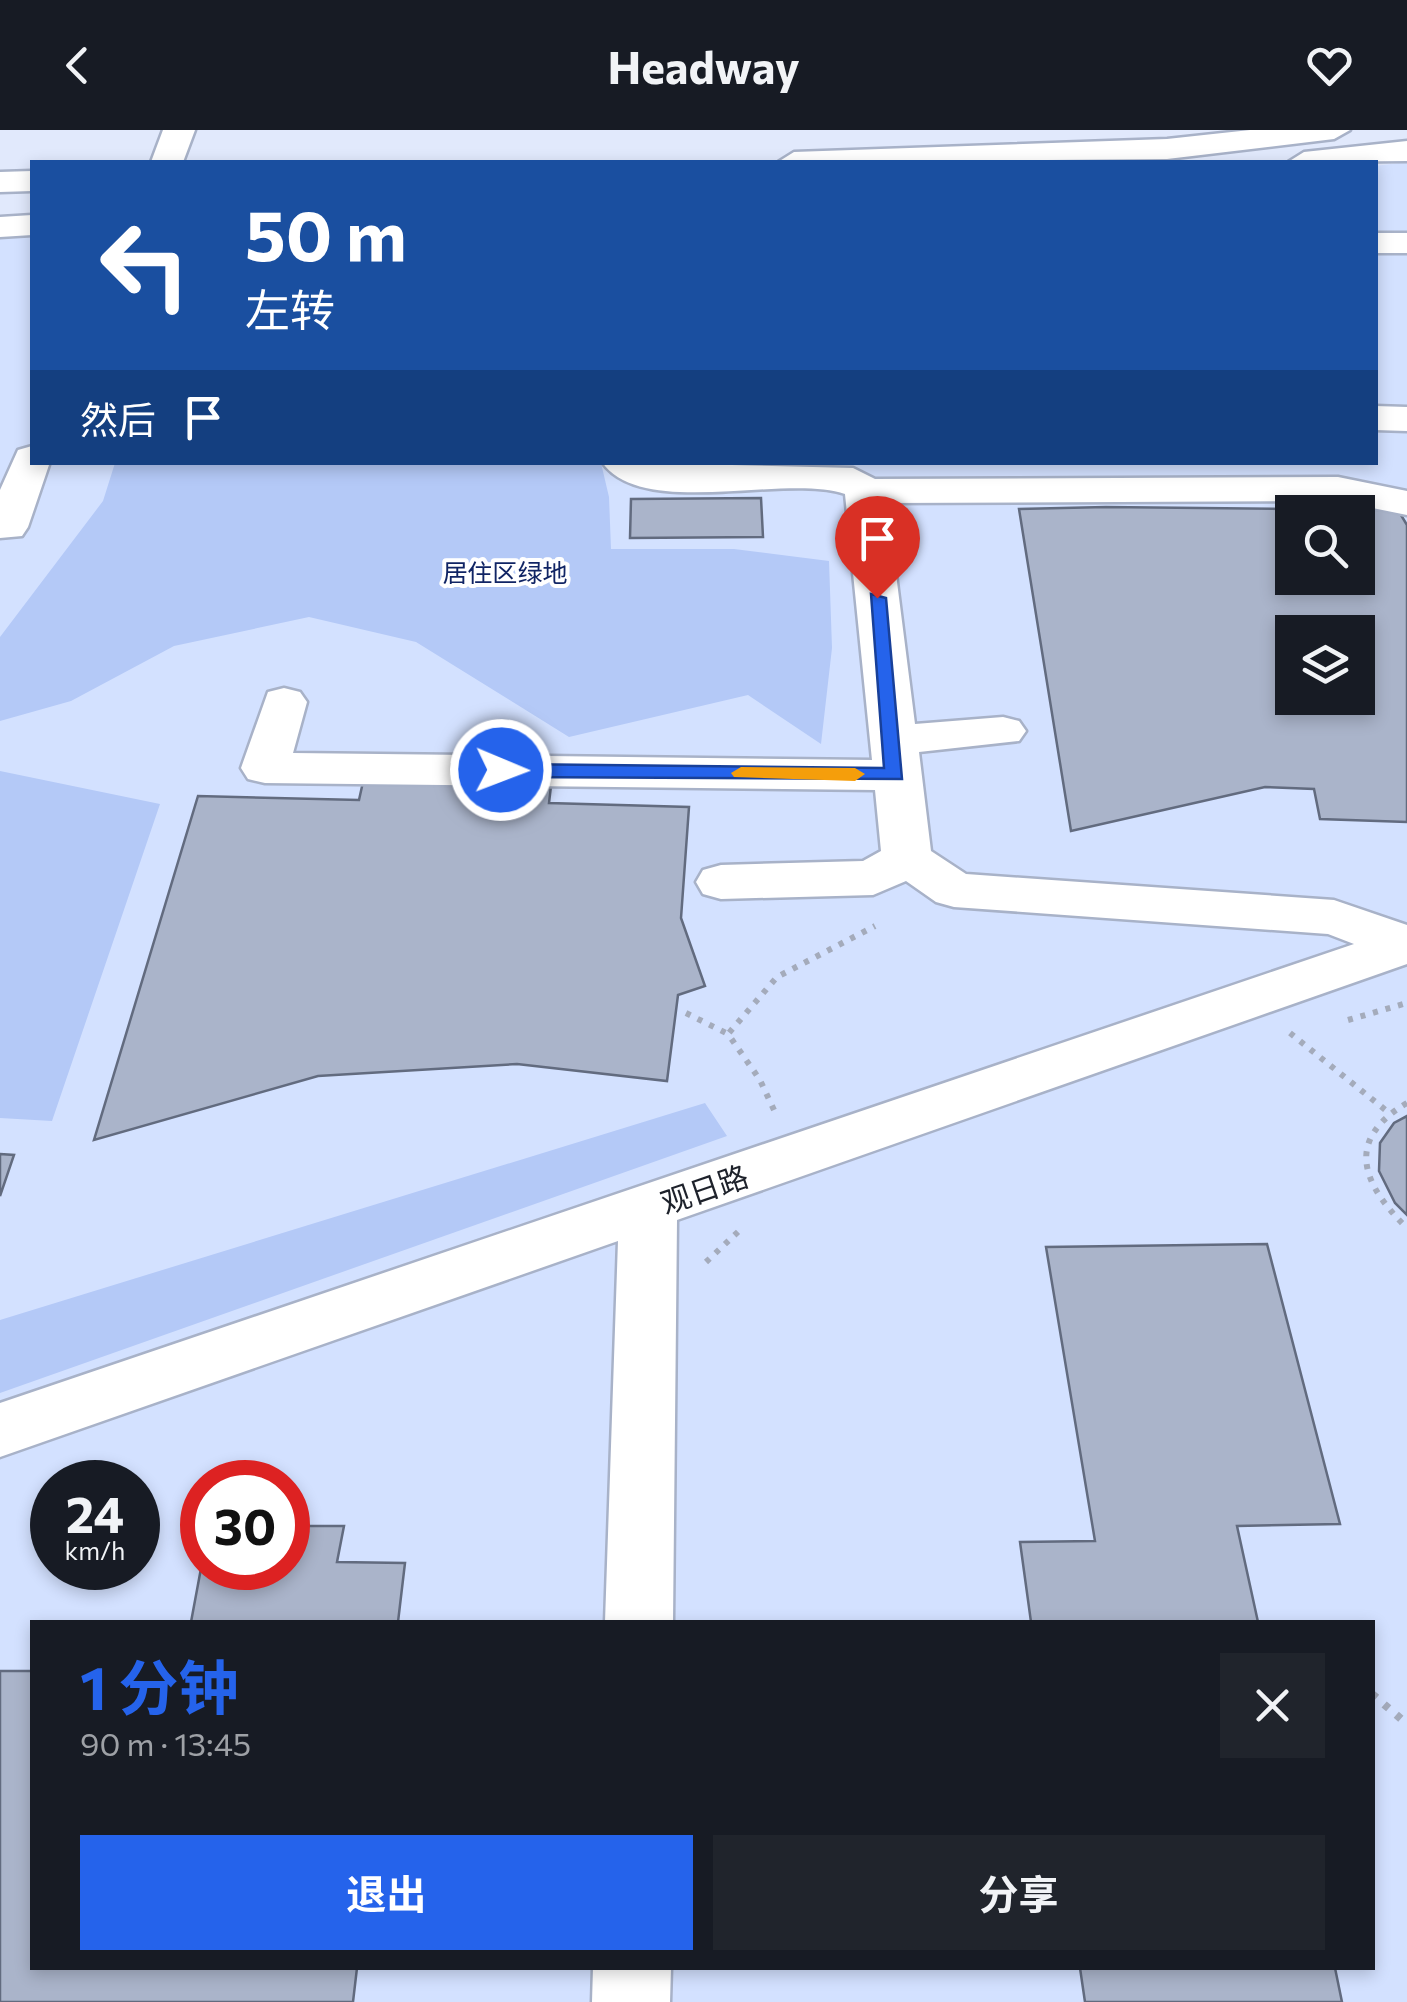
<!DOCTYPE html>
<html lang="zh">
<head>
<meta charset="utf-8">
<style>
	body { margin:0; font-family:Commissioner,"Noto Sans SC",sans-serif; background:#20242c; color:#f1f3f6; height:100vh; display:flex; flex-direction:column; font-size:38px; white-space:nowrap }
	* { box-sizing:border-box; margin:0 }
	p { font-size:32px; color:#9ea1a6 }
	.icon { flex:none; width:55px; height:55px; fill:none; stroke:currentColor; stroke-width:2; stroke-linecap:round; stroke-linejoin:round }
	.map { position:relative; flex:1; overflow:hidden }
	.sheet { position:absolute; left:30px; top:1490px; width:1345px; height:350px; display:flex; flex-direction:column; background:#171b24; border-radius:0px; box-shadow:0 5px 15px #0003 }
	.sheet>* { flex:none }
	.banner { position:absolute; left:30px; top:30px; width:1348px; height:305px; border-radius:0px; box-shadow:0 5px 15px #0003; background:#1a4fa0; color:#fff; overflow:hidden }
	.buttons { position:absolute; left:1275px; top:365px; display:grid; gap:20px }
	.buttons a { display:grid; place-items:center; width:100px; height:100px; border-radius:0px; background:#171b24; box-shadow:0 5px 15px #0003; font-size:50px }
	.speed { position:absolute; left:30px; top:1330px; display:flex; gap:20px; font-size:50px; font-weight:700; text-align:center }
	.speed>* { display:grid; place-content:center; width:130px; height:130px; border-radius:50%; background:#171b24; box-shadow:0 5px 15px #0003; line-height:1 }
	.speed small { font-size:25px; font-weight:400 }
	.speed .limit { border:15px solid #d22; background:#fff; color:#111 }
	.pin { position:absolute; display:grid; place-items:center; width:85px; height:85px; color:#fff; margin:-102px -42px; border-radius:50% 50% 50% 0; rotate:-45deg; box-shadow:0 0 10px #0007 }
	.pin .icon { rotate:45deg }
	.me { position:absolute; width:110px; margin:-55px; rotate:91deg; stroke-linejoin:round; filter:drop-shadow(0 0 8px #0008) }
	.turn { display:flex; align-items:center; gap:35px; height:210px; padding:0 50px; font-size:45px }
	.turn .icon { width:130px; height:130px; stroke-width:2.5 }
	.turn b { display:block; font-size:70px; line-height:85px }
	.then { display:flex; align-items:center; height:95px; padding:0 50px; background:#0003; gap:20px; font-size:38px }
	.round { display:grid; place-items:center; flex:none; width:105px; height:105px; border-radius:0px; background:#20242c }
	.overview { display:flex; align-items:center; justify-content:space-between; height:170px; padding:0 50px }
	h1 { font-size:60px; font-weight:700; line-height:75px; color:#2563eb }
	.button { display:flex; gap:20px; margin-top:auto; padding:20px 50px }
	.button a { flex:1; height:115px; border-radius:0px; background:#2563eb; color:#fff; font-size:40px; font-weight:700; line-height:115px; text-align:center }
	.button a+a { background:#20242c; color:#f1f3f6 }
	header { display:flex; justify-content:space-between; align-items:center; height:130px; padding:0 50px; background:#171b24; font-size:45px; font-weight:700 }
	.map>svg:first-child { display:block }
	.built { fill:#d3e1ff; fill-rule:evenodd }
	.green { fill:#b4c9f7 }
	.building { fill:#aab4ca; stroke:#626b7f; stroke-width:2.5; fill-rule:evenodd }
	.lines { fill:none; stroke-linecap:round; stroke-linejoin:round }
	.minor-casing { stroke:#a8b2c8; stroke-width:5 }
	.major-casing { stroke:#a8b2c8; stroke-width:5 }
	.path-far1 { stroke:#a4abbb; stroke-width:6; stroke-dasharray:5 8; stroke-linecap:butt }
	.path { stroke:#a4abbb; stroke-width:8; stroke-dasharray:6 10; stroke-linecap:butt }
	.minor { fill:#fff; fill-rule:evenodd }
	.major { fill:#fff; fill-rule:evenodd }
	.route { fill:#2563eb; stroke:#184099; stroke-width:2.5 }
	.slow { fill:#f59e0b }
	.labels { text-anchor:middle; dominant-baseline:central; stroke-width:8; stroke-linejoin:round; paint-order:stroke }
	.far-park-label { font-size:25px; fill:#102464; stroke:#fff }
	.street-label { font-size:30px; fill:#1e222b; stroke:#fff }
</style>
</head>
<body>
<header><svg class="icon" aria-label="back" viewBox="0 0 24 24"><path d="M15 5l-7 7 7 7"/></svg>Headway<svg class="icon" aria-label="heart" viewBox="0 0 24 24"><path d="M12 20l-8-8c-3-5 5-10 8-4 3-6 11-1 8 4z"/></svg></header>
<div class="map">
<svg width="1407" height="1872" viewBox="0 0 1407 1872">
	<rect width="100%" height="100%" fill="#e1e9fc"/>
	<path class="built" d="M1407 32V1872H0V107L32 105V332H1375V36ZM1292 382H1358V448H1292ZM1292 502H1358V568H1292ZM52 1352H138V1438H52ZM202 1352H288V1438H202ZM32 1492H1372V1838H32Z"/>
	<path class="green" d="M115 333H601L609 367 611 419H734L829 431 832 518 821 614 748 565 569 607 416 512 309 487 174 516 71 571 0 591V507L103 371Z
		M0 641 160 674 52 991 0 988Z
		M705 973 727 1006 0 1263V1190Z"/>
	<path class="building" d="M761 368 763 407 630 408 631 369Z
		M1106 377 1398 380 1407 395V692L1320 689 1314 659 1265 657 1071 701 1019 379ZM1292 382H1358V448H1292ZM1292 502H1358V568H1292Z
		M363 652 551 656 549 673 689 677 681 788 705 856 678 865 667 951 517 934 318 946 94 1010 198 666 359 670Z
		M1407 986V1085L1395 1073 1379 1041 1380 1013 1394 993Z
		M0 1024 14 1025 0 1066Z
		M1267 1114 1340 1394 1237 1396 1258 1492H1031L1020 1412 1095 1411 1046 1117Z
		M288 1396H344L337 1432 405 1433 398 1492H191L202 1433V1438H288Z
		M0 1541H32V1838H357L353 1872H0Z
		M1080 1838H1335L1342 1872H1085Z"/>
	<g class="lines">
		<g class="minor-casing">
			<path id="minor" d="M163 0H195L183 32H151Z
				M1375 103H1407V123H1375Z
				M1375 276 1407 277V301L1375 300Z
				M32 316V332H50L28 397 22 406 0 408V360L18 320Z
				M602 332 853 338 875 349 1338 347 1407 361V385L1338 371 887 373 915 594 1003 587 1019 591 1026 601 1019 611 919 622 931 721 966 744 1334 770 1407 795V834L677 1090 673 1492H605L618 1111 0 1327V1273L1354 814 1328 804 954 777 936 772 906 751 873 765 721 769 703 764 696 752 703 740 721 735 863 731 881 721 875 660 265 653 248 649 241 638 268 562 284 558 300 562 307 572 293 623 872 630 845 364C786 343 642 390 602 332Z
				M593 1838H671L670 1872H592Z"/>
		</g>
		<g class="major-casing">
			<path id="major" d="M1250 0H1350L1334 9 1167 29 778 32 794 22 1167 9Z
				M1407 11V31L1288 32 1304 22Z
				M32 41V61L0 62V42Z
				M32 85V105L0 107V87Z"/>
		</g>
		<path class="path-far1" d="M686 883 728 904
			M1348 890 1407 873
			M1290 903 1388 982
			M1407 973C1344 1010 1362 1054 1407 1098
			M774 980 760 950 728 904 777 847 875 796
			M706 1132 741 1099"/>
		<path class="path" d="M1372 1564 1407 1594"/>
		<use href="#minor" class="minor"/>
		<use href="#major" class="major"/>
	</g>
	<path class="route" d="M871 464 886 468 902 649 501 647 491 640 501 634 884 638Z"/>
	<path class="slow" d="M741 637 855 638 865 644 855 651 734 647 731 643Z"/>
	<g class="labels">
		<g class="far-park-label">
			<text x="505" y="442">居住区绿地</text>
		</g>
		<g class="street-label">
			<text transform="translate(704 1058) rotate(-19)">观日路</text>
		</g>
	</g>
</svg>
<div class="buttons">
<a><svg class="icon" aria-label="search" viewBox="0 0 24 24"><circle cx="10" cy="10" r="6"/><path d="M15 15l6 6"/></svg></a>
<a><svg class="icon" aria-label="layers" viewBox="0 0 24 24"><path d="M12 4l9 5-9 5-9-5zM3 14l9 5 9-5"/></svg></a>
</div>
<div class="speed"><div>24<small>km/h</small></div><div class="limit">30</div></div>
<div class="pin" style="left:877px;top:468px;background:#d93025"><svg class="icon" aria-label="arrive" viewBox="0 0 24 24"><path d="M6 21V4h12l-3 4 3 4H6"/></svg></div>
<svg class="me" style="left:501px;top:640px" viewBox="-20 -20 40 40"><circle r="17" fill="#2563eb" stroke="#fff" stroke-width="3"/><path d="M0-11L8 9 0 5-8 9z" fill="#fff"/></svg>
<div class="banner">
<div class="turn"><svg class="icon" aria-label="left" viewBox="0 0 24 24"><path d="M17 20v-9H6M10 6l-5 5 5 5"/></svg><div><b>50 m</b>左转</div></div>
<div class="then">然后<svg class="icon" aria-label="arrive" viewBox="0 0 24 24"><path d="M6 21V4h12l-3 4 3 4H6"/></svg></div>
</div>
<section class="sheet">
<div class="overview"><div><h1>1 分钟</h1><p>90 m · 13:45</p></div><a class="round"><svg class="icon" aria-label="close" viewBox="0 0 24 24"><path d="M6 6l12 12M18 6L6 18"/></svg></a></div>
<div class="button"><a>退出</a><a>分享</a></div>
</section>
</div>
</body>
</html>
